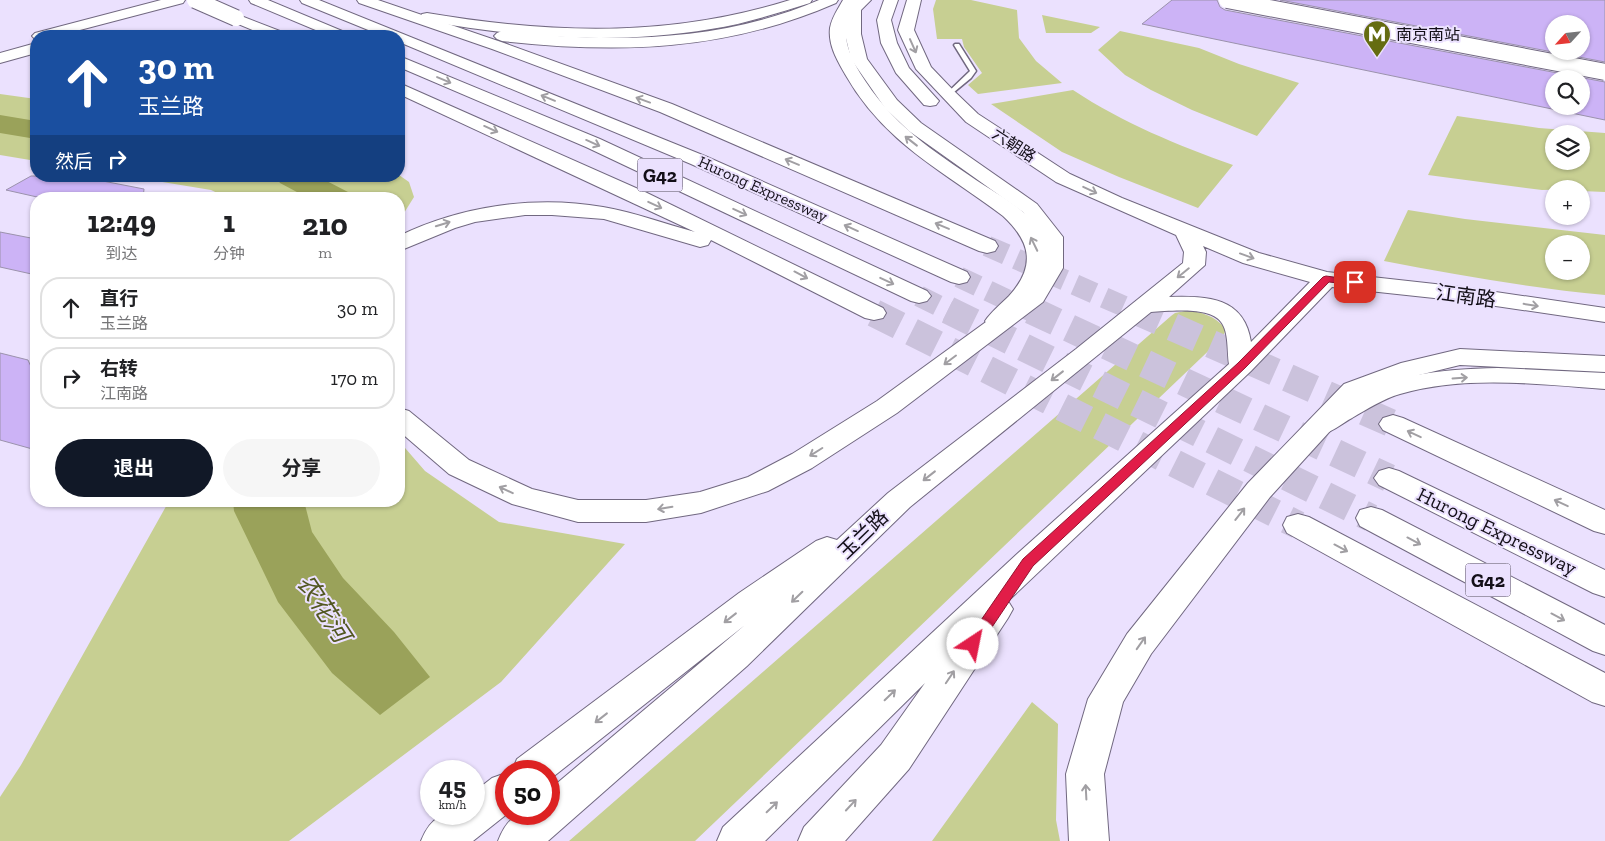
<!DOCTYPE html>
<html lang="zh">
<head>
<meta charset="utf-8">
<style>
	body { margin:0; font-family:"Zilla Slab","Noto Sans SC",serif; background:#f6f6f6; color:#202124; height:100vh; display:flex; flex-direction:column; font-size:19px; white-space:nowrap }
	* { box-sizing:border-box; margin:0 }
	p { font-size:16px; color:#757577 }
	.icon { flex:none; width:28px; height:28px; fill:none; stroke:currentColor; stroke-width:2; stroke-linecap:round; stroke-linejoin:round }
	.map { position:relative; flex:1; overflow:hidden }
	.drawer { position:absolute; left:30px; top:192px; width:375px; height:315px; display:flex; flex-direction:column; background:#fff; border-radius:20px; box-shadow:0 1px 4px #0004 }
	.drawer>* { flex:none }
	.banner { position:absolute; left:30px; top:30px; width:375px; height:152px; border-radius:20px; box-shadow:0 1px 4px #0004; background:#1a4fa0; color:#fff; overflow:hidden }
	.needle { width:32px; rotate:243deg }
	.controls { position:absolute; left:1545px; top:15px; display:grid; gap:10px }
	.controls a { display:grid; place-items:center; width:45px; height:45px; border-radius:50%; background:#fff; box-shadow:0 1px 4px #0004; font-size:25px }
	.speed { position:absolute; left:420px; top:760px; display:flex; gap:10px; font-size:25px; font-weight:700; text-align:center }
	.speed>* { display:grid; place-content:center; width:65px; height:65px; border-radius:50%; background:#fff; box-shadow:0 1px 4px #0004; line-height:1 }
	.speed small { font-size:12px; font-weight:400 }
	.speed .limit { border:8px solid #d22; background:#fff; color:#111 }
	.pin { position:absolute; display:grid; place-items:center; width:42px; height:42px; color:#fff; margin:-21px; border-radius:10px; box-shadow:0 2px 8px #0006 }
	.me { position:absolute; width:55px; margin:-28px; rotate:34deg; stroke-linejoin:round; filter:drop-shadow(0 0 4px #0008) }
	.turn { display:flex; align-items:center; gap:18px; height:105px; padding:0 25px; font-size:22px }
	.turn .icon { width:65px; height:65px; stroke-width:2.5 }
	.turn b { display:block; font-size:35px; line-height:42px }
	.then { display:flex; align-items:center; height:48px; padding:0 25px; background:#0003; gap:10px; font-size:19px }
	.eta { display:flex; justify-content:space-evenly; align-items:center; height:85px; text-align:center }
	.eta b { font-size:30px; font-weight:700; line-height:35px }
	.action { display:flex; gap:10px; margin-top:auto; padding:10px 25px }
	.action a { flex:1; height:58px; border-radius:30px; background:#111827; color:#fff; font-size:20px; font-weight:700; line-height:58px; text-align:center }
	.action a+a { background:#f6f6f6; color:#202124 }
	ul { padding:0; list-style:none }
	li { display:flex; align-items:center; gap:15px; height:62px; margin:0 10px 8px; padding:0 15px; border:2px solid #e0e0e0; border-radius:20px }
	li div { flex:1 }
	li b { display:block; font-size:19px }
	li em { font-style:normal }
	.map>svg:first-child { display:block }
	.green { fill:#c7cf92; fill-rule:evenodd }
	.water { fill:#9aa25a }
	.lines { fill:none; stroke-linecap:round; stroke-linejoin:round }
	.river { fill:#9aa25a; fill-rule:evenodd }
	.building { fill:#ccb3f6; stroke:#9b92ac; fill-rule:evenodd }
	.highway-tunnel-far1 { stroke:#cbc2dc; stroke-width:21; stroke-dasharray:21 11; stroke-linecap:butt }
	.highway-tunnel { stroke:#cbc2dc; stroke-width:28; stroke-dasharray:28 14; stroke-linecap:butt }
	.lane-casing { stroke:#716880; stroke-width:3 }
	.secondary-casing { stroke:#716880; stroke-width:2 }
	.highway-casing { stroke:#716880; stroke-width:2 }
	.lane { fill:#fff; fill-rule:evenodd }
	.secondary { fill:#fff; fill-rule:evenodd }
	.highway { fill:#fff; fill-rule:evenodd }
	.secondary-bridge-casing { stroke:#716880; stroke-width:18; stroke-linecap:butt }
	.highway-bridge-casing { stroke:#716880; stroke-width:18; stroke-linecap:butt }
	.secondary-bridge { stroke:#fff; stroke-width:16 }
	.highway-bridge { stroke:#fff; stroke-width:16 }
	.oneway { stroke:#a19fa3 }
	.route { fill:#e11d48; stroke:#92132f }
	.labels { text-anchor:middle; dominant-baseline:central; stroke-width:4; stroke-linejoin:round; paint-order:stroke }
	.far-poi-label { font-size:16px; fill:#130f18; stroke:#ebe1fe; text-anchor:start }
	.far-street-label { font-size:16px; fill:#130f18; stroke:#ebe1fe }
	.shield { fill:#ebe1fe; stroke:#544e5d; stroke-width:1 }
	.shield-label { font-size:19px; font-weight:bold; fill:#130f18 }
	.street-label { font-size:20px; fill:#130f18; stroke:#ebe1fe }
	.near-water-label { font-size:25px; font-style:italic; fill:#525721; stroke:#ebe1fe }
</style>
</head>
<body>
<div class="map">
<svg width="1605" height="841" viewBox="0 0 1605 841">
	<rect width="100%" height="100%" fill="#ebe1fe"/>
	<path class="green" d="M936 0H971L1017 10 1019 38 1036 61 1062 83 978 94 968 85 982 73 964 47 962 39H937L933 9Z
		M1042 15 1100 27 1091 33H1046Z
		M1120 31 1199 48 1239 64 1299 83 1257 136 1192 110 1151 90 1125 75 1098 50Z
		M1073 90C1123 123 1177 145 1233 165L1198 208 1119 177 1062 152 991 104Z
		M0 94 36 99V161L0 155Z
		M1457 116 1539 128 1605 133V192L1581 191V189L1542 190 1428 175ZM1554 134H1581V161H1554Z
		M399 175 409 182 414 197 399 221V199H230L211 190 126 176Z
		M1408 210 1465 219 1605 235V295C1530 288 1457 275 1384 261ZM1554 244H1581V271H1554Z
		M1185 311C1201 311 1215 316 1226 329L1223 337 695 841H569L1171 316 1175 313Z
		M399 441 425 471 499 522 625 544 501 682 289 841H0V797L21 765 169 501H399Z
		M1032 702 1058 724 1056 820 1060 841H932Z"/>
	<path class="water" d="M233 501H304L312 532 343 578 394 632 430 677 380 715 332 673 278 602 234 511Z"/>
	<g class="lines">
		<path class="river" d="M0 115 36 121V139L0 133Z
			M275 176H317L348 192 353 199H310L280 183Z"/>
	</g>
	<path class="building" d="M1172 0H1217L1220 7 1225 10 1605 82V120L1142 24ZM1554 79H1581V106H1554Z
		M1280 0H1605V62ZM1554 24H1581V51H1554Z
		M31 176H77L144 189 143 199H46L6 190Z
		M0 232 36 239V275L0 267Z
		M0 353 28 360 36 378V450L0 440Z"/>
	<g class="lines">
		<path class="highway-tunnel-far1" d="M987 246 1137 312
			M959 277 1033 312
			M919 296 951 312"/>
		<path class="highway-tunnel" d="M948 310 1371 518
			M1031 310 1389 478
			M1134 310 1393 424
			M874 313 1298 525"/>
		<g class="lane-casing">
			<path id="lane" d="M955 44H959L976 71 971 78 948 97 944 95 946 94 970 71 954 45Z"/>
		</g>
		<g class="secondary-casing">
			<path id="secondary" d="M161 0H185L183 3 57 36H36V40L32 36 35 33Z
				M790 0H812L810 3C777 13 745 24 711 29 616 45 522 38 427 21L422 20 420 17 422 14 427 13C552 34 668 38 790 0Z
				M843 0H857C840 29 844 45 860 73 875 97 893 118 915 136 934 152 956 166 976 180 1003 198 1043 217 1049 253 1053 273 1037 293 1025 306 1014 319 1006 330 988 326L985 321C991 312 1001 304 1009 296 1036 266 1031 242 1003 216 942 170 884 143 845 74 837 60 828 45 830 28 832 17 838 9 843 0Z
				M884 0H898L891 20 897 43 909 68 939 101 936 105 930 106 924 105 896 73 881 43 877 20Z
				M907 0H921L914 30 931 67 954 91 978 114 1070 174 1122 198 1259 253 1327 272 1462 287 1605 308V322L1462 301 1332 287 1251 371 1008 601 1013 609 1008 618 909 769 845 841H798L804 827 881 745 925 683 765 841H717L723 827 1017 554 1229 364C1227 352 1229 332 1221 322 1210 306 1168 311 1151 312L910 507 747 666 548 841H498C510 811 520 814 549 814V790L745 625 549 780V771H512L517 759 739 593 816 541 827 537 837 540 888 493 1076 349 1183 263 1184 252 1176 235 1056 182 966 122 916 69 898 30ZM1203 246 1243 263 1310 282 1251 342C1244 297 1208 296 1169 297L1205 265 1206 252Z
				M36 43V53L0 63V53Z
				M1498 368 1605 373V389C1538 384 1465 375 1400 394 1383 399 1367 409 1352 418 1342 423 1332 433 1321 434 1318 434 1314 432 1310 431L1306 425C1312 415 1324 410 1334 405 1385 375 1440 369 1498 368Z
				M506 773 507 814 473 841H421C433 812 445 814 474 814V792L492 778Z"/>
		</g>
		<g class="highway-casing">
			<path id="highway" d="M249 0H268L347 33 350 36H330L251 3Z
				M300 0H319L705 156 967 272 970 277 967 282 959 284 951 282 691 164 399 42V36H383L302 3Z
				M357 0H378L504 43 672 104 995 241 998 246 995 251 987 253 979 251 660 112 492 49 359 3Z
				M819 0H838L836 3C726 51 620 54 502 41L497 39 494 36 497 33 502 31C609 43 718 43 819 0Z
				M856 0H871L861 10V34L867 59 897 100 921 123 1037 204 1063 237V268L1043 302 897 413 812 468 768 491 701 513 646 522H578L512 504 449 474 399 431V408L409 411 469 460 532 489 578 500H646L700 492 748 477 792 454 877 401 1026 293 1041 268V237L1023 212 909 131 885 108 851 59 845 34 847 9Z
				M236 14 285 33 288 36H267L231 21 229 18 231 15Z
				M399 56 600 139 927 291 931 296 927 301 919 303 911 301 586 147 399 67Z
				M399 83 645 192 883 308 886 313 883 318 874 320 865 318 711 240 708 245 700 247 604 219 552 215H525L475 222 455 228 399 251V236C461 206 535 195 603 207 634 212 665 224 695 232L399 94Z
				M1460 349 1605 356V372L1460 365 1419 375 1362 396 1270 497 1151 654 1123 702 1104 774 1109 841H1069L1066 774 1088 699 1127 634 1248 483 1344 384 1401 363Z
				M1393 415 1403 418 1605 510V534L1594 531 1383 430 1379 424 1383 418Z
				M1389 468 1399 471 1605 570V597L1593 593 1379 485 1374 478 1379 471Z
				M1371 507 1382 510 1605 625V655L1593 651 1360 526 1356 518 1360 510Z
				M1298 514 1309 517 1605 673V706L1592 702 1287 533 1283 525 1287 517Z"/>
		</g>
		<use href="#lane" class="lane"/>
		<use href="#secondary" class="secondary"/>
		<use href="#highway" class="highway"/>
		<g class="secondary-bridge-casing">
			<path id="secondary-bridge" d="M1227 0 1605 72"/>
		</g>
		<g class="highway-bridge-casing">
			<path id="highway-bridge" d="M195 0 236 18"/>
		</g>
		<use href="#secondary-bridge" class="secondary-bridge"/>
		<use href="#highway-bridge" class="highway-bridge"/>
	</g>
	<defs><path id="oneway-shaft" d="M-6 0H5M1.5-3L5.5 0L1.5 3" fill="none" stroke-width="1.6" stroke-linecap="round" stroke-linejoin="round" transform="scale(1.25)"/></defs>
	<g class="oneway">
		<use href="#oneway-shaft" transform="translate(913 46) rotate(66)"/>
		<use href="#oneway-shaft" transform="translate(444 80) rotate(23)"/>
		<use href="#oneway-shaft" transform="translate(548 98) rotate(-158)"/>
		<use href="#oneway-shaft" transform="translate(643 100) rotate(-160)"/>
		<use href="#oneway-shaft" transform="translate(491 129) rotate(24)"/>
		<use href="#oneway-shaft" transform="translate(911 141) rotate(-142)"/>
		<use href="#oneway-shaft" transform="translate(593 143) rotate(24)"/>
		<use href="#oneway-shaft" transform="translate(792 162) rotate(-157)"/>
		<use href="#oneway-shaft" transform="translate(1090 190) rotate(25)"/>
		<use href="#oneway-shaft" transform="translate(655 205) rotate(25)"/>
		<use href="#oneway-shaft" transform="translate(740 212) rotate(25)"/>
		<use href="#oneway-shaft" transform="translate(443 224) rotate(-17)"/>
		<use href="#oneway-shaft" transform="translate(942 226) rotate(-157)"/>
		<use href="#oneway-shaft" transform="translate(851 228) rotate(-156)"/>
		<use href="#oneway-shaft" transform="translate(1034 244) rotate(-116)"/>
		<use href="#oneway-shaft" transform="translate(1247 256) rotate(20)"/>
		<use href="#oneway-shaft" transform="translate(1183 273) rotate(141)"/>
		<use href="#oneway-shaft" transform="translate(801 275) rotate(28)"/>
		<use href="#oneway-shaft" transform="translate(887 281) rotate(25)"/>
		<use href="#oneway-shaft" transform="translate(1531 305) rotate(9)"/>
		<use href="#oneway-shaft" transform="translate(950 360) rotate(143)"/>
		<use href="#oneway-shaft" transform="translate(1057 376) rotate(142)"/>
		<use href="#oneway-shaft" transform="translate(1460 378) rotate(-4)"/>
		<use href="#oneway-shaft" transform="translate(1414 434) rotate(-155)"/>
		<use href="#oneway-shaft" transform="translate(816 452) rotate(148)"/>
		<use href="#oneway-shaft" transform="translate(929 476) rotate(142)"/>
		<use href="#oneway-shaft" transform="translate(506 490) rotate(-155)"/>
		<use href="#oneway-shaft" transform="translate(1561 503) rotate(-155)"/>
		<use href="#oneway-shaft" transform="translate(665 508) rotate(171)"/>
		<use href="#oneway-shaft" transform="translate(1240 514) rotate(-52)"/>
		<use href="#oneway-shaft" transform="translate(1414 541) rotate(28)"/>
		<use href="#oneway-shaft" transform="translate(1341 548) rotate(28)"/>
		<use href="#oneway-shaft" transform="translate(797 597) rotate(136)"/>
		<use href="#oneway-shaft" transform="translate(1558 617) rotate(28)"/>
		<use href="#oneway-shaft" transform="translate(730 618) rotate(142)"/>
		<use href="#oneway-shaft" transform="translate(1141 643) rotate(-55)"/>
		<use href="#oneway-shaft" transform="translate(950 677) rotate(-56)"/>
		<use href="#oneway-shaft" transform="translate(890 695) rotate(-44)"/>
		<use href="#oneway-shaft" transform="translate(601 718) rotate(142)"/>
		<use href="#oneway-shaft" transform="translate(1086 792) rotate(-93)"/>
		<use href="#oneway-shaft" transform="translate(851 805) rotate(-47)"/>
		<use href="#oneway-shaft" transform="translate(772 807) rotate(-44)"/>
	</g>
	<path class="route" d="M1326 276 1355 280 1360 282 1355 285 1329 282 1245 368 1033 566 978 648 973 649 968 648 965 644 968 639 1023 559 1238 363 1323 277Z"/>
	<defs>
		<g id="metro-pin" transform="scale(1.4375)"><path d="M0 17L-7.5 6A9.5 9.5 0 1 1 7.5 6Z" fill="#656c11" stroke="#ebe1fe"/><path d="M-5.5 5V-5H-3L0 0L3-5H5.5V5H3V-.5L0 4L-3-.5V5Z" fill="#fff"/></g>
	</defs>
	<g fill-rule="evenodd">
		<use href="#metro-pin" x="1377" y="34"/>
	</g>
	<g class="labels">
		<g class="far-poi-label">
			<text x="1396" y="34">南京南站</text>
		</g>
		<g class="far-street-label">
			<text transform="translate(1014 145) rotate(33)">六朝路</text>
			<text transform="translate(763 189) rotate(24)">Hurong Expressway</text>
		</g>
		<g class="shield">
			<rect x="637.5" y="158.5" width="45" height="33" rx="4"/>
			<rect x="1465.5" y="563.5" width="45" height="33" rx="4"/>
		</g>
		<g class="shield-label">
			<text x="660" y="175">G42</text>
			<text x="1488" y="580">G42</text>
		</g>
		<g class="street-label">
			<text transform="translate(1466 296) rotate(8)">江南路</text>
			<text transform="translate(1497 531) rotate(26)">Hurong Expressway</text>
			<text transform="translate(863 534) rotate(-44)">玉兰路</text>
		</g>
		<g class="near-water-label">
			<text transform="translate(324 608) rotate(57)">农花河</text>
		</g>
	</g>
</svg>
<div class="controls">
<a><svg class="needle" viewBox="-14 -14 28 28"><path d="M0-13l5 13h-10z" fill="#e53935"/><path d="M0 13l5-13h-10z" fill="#757577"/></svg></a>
<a><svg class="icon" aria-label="search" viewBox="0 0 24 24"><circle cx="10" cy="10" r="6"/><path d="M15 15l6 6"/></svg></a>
<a><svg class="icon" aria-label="layers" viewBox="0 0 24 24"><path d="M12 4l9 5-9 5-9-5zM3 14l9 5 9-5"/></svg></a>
<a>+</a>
<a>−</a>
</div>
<div class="speed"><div>45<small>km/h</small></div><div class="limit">50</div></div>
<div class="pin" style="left:1355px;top:282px;background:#d93025"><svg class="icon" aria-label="arrive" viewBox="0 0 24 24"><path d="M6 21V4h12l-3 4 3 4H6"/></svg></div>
<svg class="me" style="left:973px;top:644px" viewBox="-20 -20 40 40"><circle r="19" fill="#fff"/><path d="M0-13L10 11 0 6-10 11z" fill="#e11d48"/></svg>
<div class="banner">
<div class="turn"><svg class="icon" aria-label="ahead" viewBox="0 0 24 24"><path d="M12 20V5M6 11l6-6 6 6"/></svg><div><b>30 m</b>玉兰路</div></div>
<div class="then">然后<svg class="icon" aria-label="right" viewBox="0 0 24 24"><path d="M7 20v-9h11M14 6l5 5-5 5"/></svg></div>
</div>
<section class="drawer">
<div class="eta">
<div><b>12:49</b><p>到达</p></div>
<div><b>1</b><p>分钟</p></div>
<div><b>210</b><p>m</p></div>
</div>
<ul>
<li><svg class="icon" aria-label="ahead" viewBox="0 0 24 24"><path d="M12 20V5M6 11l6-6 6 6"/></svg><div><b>直行</b><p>玉兰路</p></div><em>30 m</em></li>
<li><svg class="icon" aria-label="right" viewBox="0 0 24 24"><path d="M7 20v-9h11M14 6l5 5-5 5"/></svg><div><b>右转</b><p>江南路</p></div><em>170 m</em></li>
</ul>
<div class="action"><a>退出</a><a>分享</a></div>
</section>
</div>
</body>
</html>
